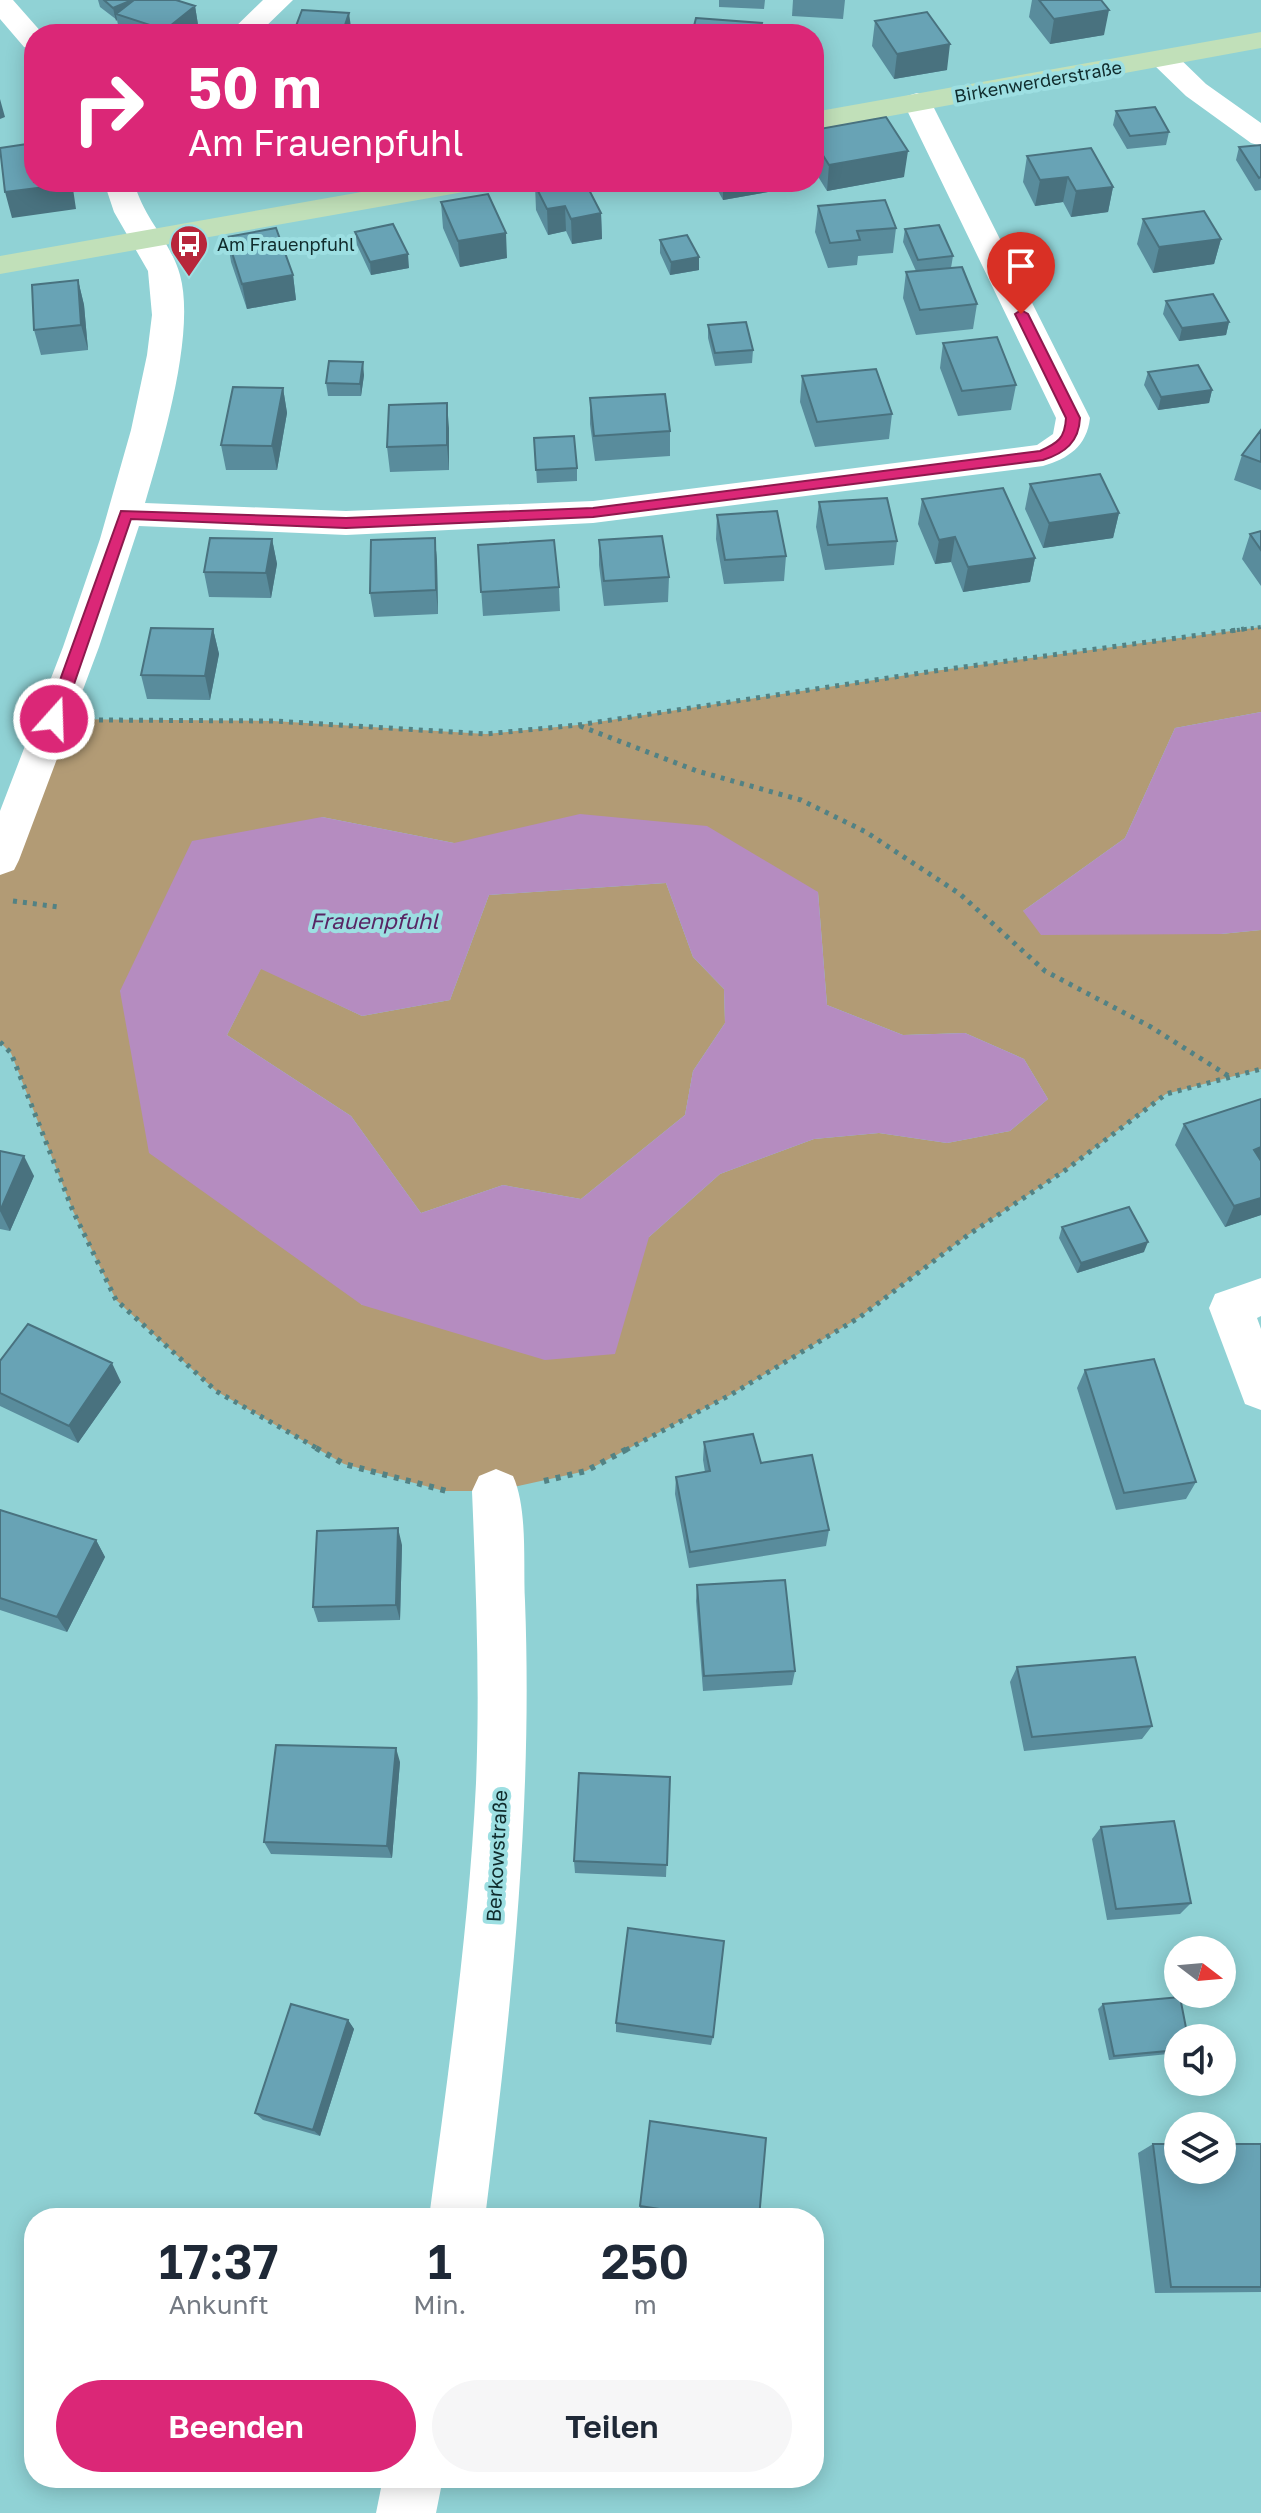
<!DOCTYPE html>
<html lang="de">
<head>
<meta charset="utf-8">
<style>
	body { margin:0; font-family:"Golos Text",sans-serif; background:#f6f6f7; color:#1f2937; height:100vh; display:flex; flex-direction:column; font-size:30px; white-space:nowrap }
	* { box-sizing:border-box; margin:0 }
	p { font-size:26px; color:#747a83 }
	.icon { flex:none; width:44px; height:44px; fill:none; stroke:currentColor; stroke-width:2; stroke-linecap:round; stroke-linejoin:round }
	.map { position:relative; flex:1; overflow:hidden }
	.details { position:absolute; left:24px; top:2208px; width:800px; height:280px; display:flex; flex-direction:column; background:#fff; border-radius:32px; box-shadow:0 4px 20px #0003 }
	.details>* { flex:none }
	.hud { position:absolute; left:24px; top:24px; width:800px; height:168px; border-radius:32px; box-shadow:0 4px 20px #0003; background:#db2777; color:#fff; overflow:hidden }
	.needle { width:52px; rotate:106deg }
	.tools { position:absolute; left:1164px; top:1936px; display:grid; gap:16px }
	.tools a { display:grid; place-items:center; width:72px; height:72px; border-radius:50%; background:#fff; box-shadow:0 4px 20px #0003; font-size:40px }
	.pin { position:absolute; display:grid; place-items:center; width:68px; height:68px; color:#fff; margin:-82px -34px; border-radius:50% 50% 50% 0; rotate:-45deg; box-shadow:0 0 8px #0007 }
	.pin .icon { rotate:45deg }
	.me { position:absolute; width:88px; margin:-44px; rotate:20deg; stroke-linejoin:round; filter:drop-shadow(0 0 6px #0008) }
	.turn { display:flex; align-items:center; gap:28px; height:168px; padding:0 32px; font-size:36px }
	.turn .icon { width:104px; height:104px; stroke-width:2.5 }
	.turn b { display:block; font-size:56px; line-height:68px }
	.eta { display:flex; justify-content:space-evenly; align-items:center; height:136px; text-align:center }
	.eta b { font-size:48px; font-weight:600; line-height:56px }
	.primary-button { display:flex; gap:16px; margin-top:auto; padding:16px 32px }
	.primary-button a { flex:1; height:92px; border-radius:48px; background:#db2777; color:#fff; font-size:32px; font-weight:600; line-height:92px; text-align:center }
	.primary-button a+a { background:#f6f6f7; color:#1f2937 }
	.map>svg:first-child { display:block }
	.green { fill:#b29b75; fill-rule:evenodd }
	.water { fill:#b58cc0; fill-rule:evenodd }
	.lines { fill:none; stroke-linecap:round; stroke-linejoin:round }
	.path-far2 { stroke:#528284; stroke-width:4; stroke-dasharray:3 4; stroke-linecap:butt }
	.path-far1 { stroke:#528284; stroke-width:5; stroke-dasharray:4 6; stroke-linecap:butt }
	.path { stroke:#528284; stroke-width:6; stroke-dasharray:5 7; stroke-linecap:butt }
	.minor { fill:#fff; fill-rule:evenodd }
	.primary { fill:#c1e0b9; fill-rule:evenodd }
	.wall { fill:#598c9c }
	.shaded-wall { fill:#49727f }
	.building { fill:#68a3b5; stroke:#49727f; stroke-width:2 }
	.route { fill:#db2777; stroke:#8e194d; stroke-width:2 }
	.labels { text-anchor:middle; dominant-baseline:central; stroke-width:8; stroke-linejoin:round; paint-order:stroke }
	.far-street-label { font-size:18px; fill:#102c2d; stroke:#9ddfe2 }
	.far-poi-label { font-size:18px; fill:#102c2d; stroke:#9ddfe2; text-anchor:start }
	.street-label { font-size:20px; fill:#102c2d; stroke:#9ddfe2 }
	.water-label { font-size:22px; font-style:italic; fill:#582564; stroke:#9ddfe2 }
</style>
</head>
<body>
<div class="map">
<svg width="1261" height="2513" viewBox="0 0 1261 2513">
	<rect width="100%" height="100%" fill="#90d2d5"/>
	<path class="green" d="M1261 627V712L1175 728 1125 838 1023 911 1221 934 1261 930V1069L1166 1094 1067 1169 968 1235 860 1317 732 1394 586 1471 496 1491H444L344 1464 216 1391 116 1300 73 1211 11 1053 0 1042V860L54 719 273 721 486 734 578 725 934 671ZM322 817 454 843 818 892 827 1005 903 1035 965 1033 1024 1059 1048 1099 1010 1131 947 1143 879 1133 814 1139 720 1174 649 1237 362 1305 120 991Z
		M666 883 693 957 724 989 725 1023 693 1071 685 1115 581 1199 503 1185 421 1213 351 1116 227 1035 261 968 362 1016 450 1000 489 895Z"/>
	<path class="water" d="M1261 712V930L1221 934 1041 935 1023 911 1125 838 1175 728Z
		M580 814 707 826 818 892 827 1005 903 1035 965 1033 1024 1059 1048 1099 1010 1131 947 1143 879 1133 814 1139 720 1174 649 1237 615 1354 545 1360 362 1305 149 1153 120 991 192 841 322 817 454 843ZM666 883 693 957 724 989 725 1023 693 1071 685 1115 581 1199 503 1185 421 1213 351 1116 227 1035 261 969 362 1016 450 1000 489 895Z"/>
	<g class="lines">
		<path class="path-far2" d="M1230 631 1261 627"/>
		<path class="path-far1" d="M99 720 273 721 486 734 578 725 934 671 1244 629
			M580 726 697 771 801 800 866 832 960 894 1045 971 1151 1027 1230 1077
			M13 901 59 907
			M0 1042 11 1053 73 1211 116 1300 216 1391 320 1450
			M626 1450 732 1394 860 1317 968 1235 1067 1169 1166 1094 1261 1069"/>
		<path class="path" d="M316 1448 344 1464 447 1491
			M544 1481 586 1471 629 1448"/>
		<path class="minor" d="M0 0H13L43 34H34V49L24 47 0 19Z
			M263 0H293L258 34H228Z
			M1164 51 1174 53 1206 84 1261 123V146L1251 143 1186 96 1154 65 1150 59 1154 53Z
			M917 93 927 96 931 102 1090 418C1087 446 1068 459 1043 466L593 523 346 535 139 526 99 647 19 860 14 870 0 875V811L63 647 100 539 131 430 147 355 152 315 148 271 114 212 104 182H134C144 220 171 241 180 275 196 333 162 445 145 503L346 511 593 501 1037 445 1053 434 1056 418 903 102 907 96Z
			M1261 1278V1316L1257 1318 1261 1329V1410L1245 1404 1209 1308 1215 1294Z
			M496 1469 513 1476C528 1509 523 1564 525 1601 533 1809 511 2013 485 2218H429C448 2074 469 1929 476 1783 480 1686 476 1588 472 1491L479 1476Z
			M383 2478H443L436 2513H376Z"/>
		<path class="primary" d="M1261 32V48L814 130V112Z
			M418 182H484L480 188 469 191 0 274V256Z"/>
	</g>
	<path class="wall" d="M98 0H176L195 6 199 31 196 34H120L117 20 100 7Z
		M719 0H765L764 9 719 7Z
		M793 0H845L843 19 792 16Z
		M1032 0H1101L1104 35 1050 44 1029 17Z
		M875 21 947 70 894 79 872 46Z
		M1116 111 1169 132 1166 145 1127 149 1113 125Z
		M814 130 904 177 827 191 814 170Z
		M1261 145V190L1255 191 1236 160 1239 147Z
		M1027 156 1113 187 1108 212 1071 217 1063 202 1035 206 1023 182Z
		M713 182H768V192L723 200Z
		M535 185 601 213 602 239 572 244 566 231 548 235 536 210Z
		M441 202 507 258 460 267 443 228Z
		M818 206 896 228 893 253 858 256 857 265 828 268 815 232Z
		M1143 219 1221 239 1214 264 1153 273 1137 244Z
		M905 229 953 256 951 268 977 304 973 329 916 335 903 298 906 272 916 271 903 242Z
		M355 232 409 268 371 275 357 245Z
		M227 237 293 275 296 300 247 309 231 262Z
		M660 240 699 270 670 275 660 253Z
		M78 280 84 305 88 350 41 355 34 330Z
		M1166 301 1229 322 1226 335 1179 341 1163 314Z
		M708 325 753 350 752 363 715 366 708 338Z
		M943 343 1016 385 1011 410 958 416 940 368Z
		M1148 372 1212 390 1209 403 1158 410 1144 385Z
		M364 375 361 396H328L326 383Z
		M802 376 892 414 889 439 815 447 800 402Z
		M283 388 287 413 277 470H226L221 445Z
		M590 398 670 431V456L595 461 590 424Z
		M449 428V470L390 472 387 447Z
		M1261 430V490L1234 480 1242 455Z
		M534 438 577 468V481L537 483Z
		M1030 484 1119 513 1113 538 1043 548 1025 509Z
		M922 499 1035 558 1030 582 963 592 951 562 935 564 918 524Z
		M819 502 897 541 894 565 825 570 816 527Z
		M717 515 786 556 784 581 724 584 716 539Z
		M1261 531V586L1242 559 1250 534Z
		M435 538 437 562 438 614 374 617 370 593Z
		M272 539 277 564 271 598 209 597 204 572Z
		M599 540 669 577 668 602 604 606 599 565Z
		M478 545 559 587 560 611 483 616Z
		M213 629 219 654 210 700 147 699 141 675Z
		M1184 1124 1261 1215 1225 1227 1175 1145Z
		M0 1151 34 1176 10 1231 0 1229Z
		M1062 1227 1144 1252 1077 1273 1059 1238Z
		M0 1361 121 1382 78 1443 0 1406Z
		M1085 1370 1196 1482 1186 1499 1116 1510 1077 1388Z
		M704 1442 761 1463 829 1530 826 1546 689 1568 675 1494 676 1477 705 1472 703 1460Z
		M0 1510 96 1540 105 1557 67 1632 0 1610Z
		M402 1545 400 1620 318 1622 313 1607Z
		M697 1585 795 1671 792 1685 703 1691 696 1601Z
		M1017 1667 1152 1726 1142 1739 1024 1751 1010 1682Z
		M400 1762 392 1858 271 1854 264 1842Z
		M670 1777 666 1877 575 1873 574 1861Z
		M1101 1827 1191 1903 1180 1914 1107 1920 1092 1839Z
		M1103 2004 1178 2038V2053L1109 2060 1098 2009Z
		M348 2020 354 2029 320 2136 263 2120 255 2113Z
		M616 2023 713 2037 711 2045 616 2032Z
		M1153 2144H1261V2292L1155 2293 1138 2153Z
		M640 2206 759 2218H683L640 2211Z"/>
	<path class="shaded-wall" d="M132 0 157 4 116 14 117 20 116 21 113 8Z
		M195 6 199 31 196 34H166L165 30Z
		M1109 10 1104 35 1050 44 1054 19Z
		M349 13 352 34H342Z
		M950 44 947 70 894 79 897 54Z
		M0 99 5 117 0 119Z
		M908 151 904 177 827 191 829 165Z
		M1068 177 1063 202 1035 206 1040 180Z
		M72 182 76 209 12 218 5 192Z
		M751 182H768V192L723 200V187Z
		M1113 187 1108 212 1071 217 1076 191Z
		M565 206 566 231 548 235 547 209Z
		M601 213 602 239 572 244 571 219Z
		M506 233 507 258 460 267 458 241Z
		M1221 239 1214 264 1153 273 1159 247Z
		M408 254 409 268 371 275 370 262Z
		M699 257V270L670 275 671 262Z
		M293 275 296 300 247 309 242 284Z
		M78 280 84 305 88 350 81 325Z
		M1229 322 1226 335 1179 341 1182 328Z
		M363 362 364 375 361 396 360 384Z
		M283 388 287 413 277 470 272 446Z
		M1212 390 1209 403 1158 410 1161 397Z
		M447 403 449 428V470L447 445Z
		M1119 513 1113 538 1043 548 1049 523Z
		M955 537 951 562 935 564 939 540Z
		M435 538 437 562 438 614 436 590Z
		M272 539 277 564 271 598 266 573Z
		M1035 558 1030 582 963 592 968 567Z
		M213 629 219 654 210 700 205 676Z
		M1261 1147V1165L1254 1150Z
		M24 1156 34 1176 10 1231 0 1211Z
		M1261 1198V1215L1225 1227 1234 1206Z
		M1148 1242 1144 1252 1077 1273 1081 1263Z
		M112 1363 121 1382 78 1443 69 1426Z
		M398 1528 402 1545 400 1620 396 1605Z
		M96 1540 105 1557 67 1632 57 1617Z
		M396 1748 400 1762 392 1858 387 1846Z
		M348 2020 354 2029 320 2136 313 2130Z"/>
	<path class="building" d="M104 0H132L113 8Z
		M134 0H176L195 6 165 30 116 14Z
		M1039 0H1101L1109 10 1054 19Z
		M302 10 349 13 342 34H293Z
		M927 12 950 44 897 54 875 21Z
		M696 18 762 23 759 34H692Z
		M1155 107 1169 132 1130 136 1116 111Z
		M886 117 908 151 829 165 814 141V130Z
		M34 143V182H70V184L5 192 0 148Z
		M1261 145V177L1259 178 1239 147Z
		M1091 148 1113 187 1076 191 1068 177 1040 180 1027 156Z
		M550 182H585L601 213 571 219 565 206 547 209 535 185Z
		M721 182H751L723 187Z
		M488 194 506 233 458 241 441 202Z
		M885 200 896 228 857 231 860 240 830 243 818 206Z
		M1204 211 1221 239 1159 247 1143 219Z
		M393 224 408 254 370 262 355 232Z
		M939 225 953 256 918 260 905 229Z
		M276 228 293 275 242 284 227 237Z
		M687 235 699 257 671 262 660 240Z
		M962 267 977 304 920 310 906 272Z
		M78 280 81 325 34 330 32 285Z
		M1213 294 1229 322 1182 328 1166 301Z
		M746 322 753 350 715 353 708 325Z
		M997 337 1016 385 962 391 943 343Z
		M329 361 363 362 360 384 326 383Z
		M1198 365 1212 390 1161 397 1148 372Z
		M876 369 892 414 817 422 802 376Z
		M233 387 283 388 272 446 221 445Z
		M665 394 670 431 594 436 590 398Z
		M447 403V445L387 447 389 405Z
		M1261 430V462L1242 455Z
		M574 436 577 468 536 470 534 438Z
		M1100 474 1119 513 1049 523 1030 484Z
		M1003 488 1035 558 968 567 955 537 939 540 922 499Z
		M887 498 897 541 828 545 819 502Z
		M777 511 786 556 725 560 717 515Z
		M1261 531V550L1250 534Z
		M662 536 669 577 604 581 599 540Z
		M210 538 272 539 266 573 204 572Z
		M435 538 436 590 370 593 371 540Z
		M554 540 559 587 481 592 478 545Z
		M151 628 213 629 205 676 141 675Z
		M1261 1099V1147L1254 1150 1261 1161V1198L1234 1206 1184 1124Z
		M0 1151 24 1156 0 1211Z
		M1129 1207 1148 1242 1081 1263 1062 1227Z
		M28 1324 112 1363 69 1426 0 1393V1361Z
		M1154 1359 1196 1482 1124 1493 1085 1370Z
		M753 1434 761 1463 812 1455 829 1530 690 1552 676 1477 710 1471 704 1442Z
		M0 1510 96 1540 57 1617 0 1598Z
		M398 1528 396 1605 313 1607 317 1531Z
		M785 1580 795 1671 704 1676 697 1585Z
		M1135 1657 1152 1726 1032 1737 1017 1667Z
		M276 1745 396 1748 387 1846 264 1842Z
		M579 1773 670 1777 667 1865 574 1861Z
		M1174 1821 1191 1903 1116 1909 1101 1827Z
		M628 1928 724 1941 713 2037 616 2023Z
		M1180 1997 1188 2038H1178V2050L1114 2056 1103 2004Z
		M291 2004 348 2020 313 2130 255 2113Z
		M650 2121 766 2138 759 2218H718L640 2206Z
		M1153 2144H1178V2170H1222V2144H1261V2287H1171Z"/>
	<path class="route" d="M1021 310 1028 314 1080 418C1079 442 1065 453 1043 460L593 517 346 528 131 519 62 719 54 725 46 719 121 511 346 518 593 508 1040 451C1058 443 1065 438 1066 418L1015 314Z"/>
	<defs>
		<g id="bus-pin" transform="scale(2)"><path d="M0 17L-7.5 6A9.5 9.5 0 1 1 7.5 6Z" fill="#b8263b" stroke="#9ddfe2"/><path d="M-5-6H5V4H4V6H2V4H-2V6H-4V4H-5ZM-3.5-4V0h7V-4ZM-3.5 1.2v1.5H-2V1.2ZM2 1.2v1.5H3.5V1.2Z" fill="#fff"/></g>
	</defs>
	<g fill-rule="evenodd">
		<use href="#bus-pin" x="189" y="244"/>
	</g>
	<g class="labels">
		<g class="far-street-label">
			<text transform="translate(1038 81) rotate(-10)">Birkenwerderstraße</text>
		</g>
		<g class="far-poi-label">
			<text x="217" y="244">Am Frauenpfuhl</text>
		</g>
		<g class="street-label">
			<text transform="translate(496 1856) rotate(-87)">Berkowstraße</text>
		</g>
		<g class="water-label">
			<text x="374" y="920">Frauenpfuhl</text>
		</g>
	</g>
</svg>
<div class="tools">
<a><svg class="needle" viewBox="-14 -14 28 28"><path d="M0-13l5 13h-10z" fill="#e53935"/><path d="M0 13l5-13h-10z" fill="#747a83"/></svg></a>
<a><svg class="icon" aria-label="sound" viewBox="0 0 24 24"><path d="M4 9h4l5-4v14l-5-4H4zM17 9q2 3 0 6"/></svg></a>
<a><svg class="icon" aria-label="layers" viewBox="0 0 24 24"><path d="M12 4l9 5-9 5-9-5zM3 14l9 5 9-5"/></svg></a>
</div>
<div class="pin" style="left:1021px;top:314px;background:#d93025"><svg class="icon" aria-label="arrive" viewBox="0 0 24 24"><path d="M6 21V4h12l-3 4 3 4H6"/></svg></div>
<svg class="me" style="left:54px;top:719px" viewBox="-20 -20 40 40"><circle r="17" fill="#db2777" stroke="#fff" stroke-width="3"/><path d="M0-11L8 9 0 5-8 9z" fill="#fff"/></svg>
<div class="hud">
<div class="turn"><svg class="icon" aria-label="right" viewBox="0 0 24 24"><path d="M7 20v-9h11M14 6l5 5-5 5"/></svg><div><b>50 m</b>Am Frauenpfuhl</div></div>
</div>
<section class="details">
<div class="eta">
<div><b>17:37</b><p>Ankunft</p></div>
<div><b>1</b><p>Min.</p></div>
<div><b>250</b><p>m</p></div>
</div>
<div class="primary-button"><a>Beenden</a><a>Teilen</a></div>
</section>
</div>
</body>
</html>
